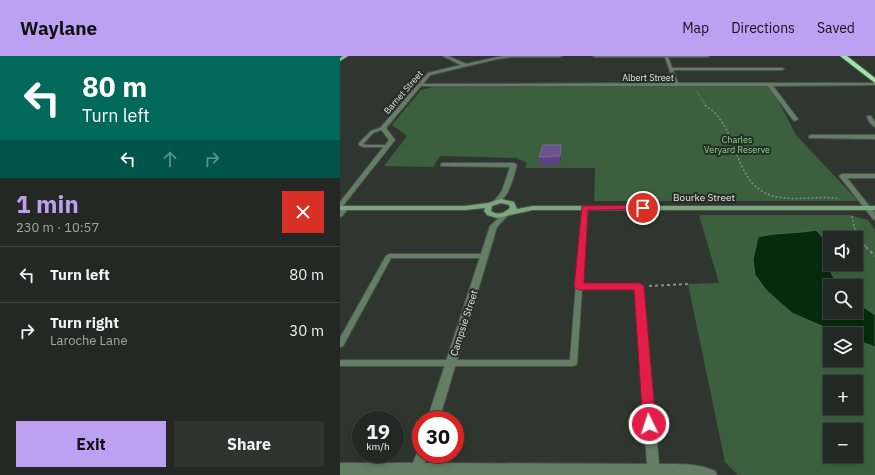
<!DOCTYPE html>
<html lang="en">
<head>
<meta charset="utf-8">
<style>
	body { margin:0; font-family:"IBM Plex Sans",sans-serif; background:#2f3431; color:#f1f3f6; height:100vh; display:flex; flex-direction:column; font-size:15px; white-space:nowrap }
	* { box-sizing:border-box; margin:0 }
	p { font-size:13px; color:#a3a6a6 }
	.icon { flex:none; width:22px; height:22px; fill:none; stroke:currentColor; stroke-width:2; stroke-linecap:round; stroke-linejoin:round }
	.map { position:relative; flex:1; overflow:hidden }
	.panel { display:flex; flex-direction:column; background:#232824; width:340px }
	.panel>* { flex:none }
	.banner { background:#00695c; color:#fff; overflow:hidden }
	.tools { position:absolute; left:483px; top:175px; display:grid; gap:8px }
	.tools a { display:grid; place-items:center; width:40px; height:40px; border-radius:0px; background:#232824; box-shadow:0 2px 6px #0003,0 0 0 1px #404441; font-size:20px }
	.speed { position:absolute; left:12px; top:355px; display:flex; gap:8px; font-size:20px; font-weight:700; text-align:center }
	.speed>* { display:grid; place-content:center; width:52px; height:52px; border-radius:50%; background:#232824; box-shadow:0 2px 6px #0003,0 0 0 1px #404441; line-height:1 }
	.speed small { font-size:10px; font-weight:400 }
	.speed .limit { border:6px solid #d22; background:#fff; color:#111 }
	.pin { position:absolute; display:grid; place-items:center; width:34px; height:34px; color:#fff; margin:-17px; border:2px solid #fff; border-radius:50%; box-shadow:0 1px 4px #0007 }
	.me { position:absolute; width:44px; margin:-22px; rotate:356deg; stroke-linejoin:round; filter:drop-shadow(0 0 3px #0008) }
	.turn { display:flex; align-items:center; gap:14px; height:84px; padding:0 16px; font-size:18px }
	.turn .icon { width:52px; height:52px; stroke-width:2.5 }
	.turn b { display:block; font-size:28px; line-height:34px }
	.lanes { display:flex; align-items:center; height:38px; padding:0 16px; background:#0003; justify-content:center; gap:20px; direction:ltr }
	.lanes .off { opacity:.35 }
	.round { display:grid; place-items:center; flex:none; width:42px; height:42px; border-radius:0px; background:#2f3431 }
	.headline { display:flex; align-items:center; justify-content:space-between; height:68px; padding:0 16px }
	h1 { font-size:24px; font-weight:800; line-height:30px; color:#bca0f2 }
	.action { display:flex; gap:8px; margin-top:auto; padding:8px 16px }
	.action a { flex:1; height:46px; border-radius:0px; background:#bca0f2; color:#111; font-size:16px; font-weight:800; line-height:46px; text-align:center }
	.action a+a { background:#2f3431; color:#f1f3f6 }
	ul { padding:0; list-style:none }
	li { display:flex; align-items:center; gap:12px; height:56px; padding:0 16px; border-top:1px solid #404441 }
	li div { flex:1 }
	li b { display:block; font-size:15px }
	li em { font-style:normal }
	header { display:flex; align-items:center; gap:24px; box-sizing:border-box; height:56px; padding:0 20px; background:#bca0f2; color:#111 }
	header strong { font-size:19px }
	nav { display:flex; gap:22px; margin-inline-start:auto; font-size:14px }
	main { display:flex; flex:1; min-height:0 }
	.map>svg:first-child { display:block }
	.green { fill:#3c603e; fill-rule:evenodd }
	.water { fill:#072a0c; stroke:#49634d }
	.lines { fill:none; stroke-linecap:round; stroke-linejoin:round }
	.lane-casing { stroke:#4c524d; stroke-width:2 }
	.street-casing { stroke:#4c524d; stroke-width:2 }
	.secondary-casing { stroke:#4c524d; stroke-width:2 }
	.primary-casing { stroke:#4c524d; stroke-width:2 }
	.highway-casing { stroke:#4c524d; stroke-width:2 }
	.path-far2 { stroke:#878c87; stroke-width:1; stroke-dasharray:1.5 1.5; stroke-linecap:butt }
	.path-far1 { stroke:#878c87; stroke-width:1.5; stroke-dasharray:2 2; stroke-linecap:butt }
	.path { stroke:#878c87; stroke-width:2; stroke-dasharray:3 3; stroke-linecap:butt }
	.lane { fill:#637e64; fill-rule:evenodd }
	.street { fill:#637e64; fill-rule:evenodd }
	.secondary { fill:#7ca77d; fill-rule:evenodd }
	.primary { fill:#8fc791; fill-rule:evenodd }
	.highway { fill:#a0e3a3; fill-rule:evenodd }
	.wall { fill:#5c4281 }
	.shaded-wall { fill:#44365c }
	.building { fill:#6b548c; stroke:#7e6b9a }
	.route { fill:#e11d48; stroke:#92132f }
	.labels { text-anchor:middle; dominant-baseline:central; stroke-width:4; stroke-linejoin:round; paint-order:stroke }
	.far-street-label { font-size:9px; fill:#e4e8e4; stroke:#262c26 }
	.far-park-label { font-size:9px; fill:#87df8d; stroke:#262c26 }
	.street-label { font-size:10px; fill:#e4e8e4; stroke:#262c26 }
</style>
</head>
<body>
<header>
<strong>Waylane</strong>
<nav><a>Map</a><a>Directions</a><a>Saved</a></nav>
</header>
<main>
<section class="panel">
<div class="banner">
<div class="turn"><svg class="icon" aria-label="left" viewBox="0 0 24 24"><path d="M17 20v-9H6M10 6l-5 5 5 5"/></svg><div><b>80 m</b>Turn left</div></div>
<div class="lanes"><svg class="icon" aria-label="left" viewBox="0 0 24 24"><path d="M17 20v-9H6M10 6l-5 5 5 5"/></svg><svg class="icon off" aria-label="ahead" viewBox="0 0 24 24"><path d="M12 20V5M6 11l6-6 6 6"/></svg><svg class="icon off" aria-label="right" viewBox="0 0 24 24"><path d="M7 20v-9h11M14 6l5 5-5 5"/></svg></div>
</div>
<div class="headline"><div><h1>1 min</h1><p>230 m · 10:57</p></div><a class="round" style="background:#d93025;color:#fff"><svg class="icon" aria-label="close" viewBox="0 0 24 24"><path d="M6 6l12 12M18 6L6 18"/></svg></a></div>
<ul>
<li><svg class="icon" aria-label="left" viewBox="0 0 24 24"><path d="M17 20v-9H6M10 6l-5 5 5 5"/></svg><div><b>Turn left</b></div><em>80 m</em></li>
<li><svg class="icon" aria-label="right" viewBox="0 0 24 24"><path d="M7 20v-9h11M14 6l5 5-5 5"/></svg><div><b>Turn right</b><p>Laroche Lane</p></div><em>30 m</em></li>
</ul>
<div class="action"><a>Exit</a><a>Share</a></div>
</section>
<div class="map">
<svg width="535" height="419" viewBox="0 0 535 419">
	<rect width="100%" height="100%" fill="#2f3630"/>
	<path class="green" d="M93 31H431L456 79 518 145H254L255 112H185L187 107 176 102 100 100 93 111 44 110 67 80 52 69 81 34Z
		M359 159H510L528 164 535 174V419H398L385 406 348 228 379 227ZM490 182H516V208H490ZM490 230H516V256H490ZM490 278H516V304H490ZM490 326H516V352H490ZM490 374H516V400H490Z"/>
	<path class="water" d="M476 174 486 185C485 205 488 214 499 230H490V256H516V246L535 259V291L516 284V278H500L452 257 427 235 415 219 413 204 418 181C437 176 456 178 476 174Z"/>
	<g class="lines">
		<g class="lane-casing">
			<path id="lane" d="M330 12H442L444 13 442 14H331Z
				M43 71 45 72 44 73 33 77 23 88 25 89H48V91H24L19 89V87L31 75Z
				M245 150 248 152 242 229 299 228 302 230 299 232 242 233 237 307 236 309 233 310H0V304H230L242 152Z
				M49 198H145L148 200 145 202H51L3 290 0 291V282L46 200Z"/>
		</g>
		<g class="street-casing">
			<path id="street" d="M103 0H108L126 8 163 0H222L220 1H171L157 3 90 19 83 28 334 27 325 1H255L253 0H369L367 1H328L338 27H535V29L433 30 458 63 455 65 453 64 428 30H81L46 72 55 84 2 151 0 152V146L49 84 40 72 41 71 88 17 121 9Z
				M527 60H531L535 66V71C532 70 527 63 527 60Z
				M471 79H535V83L469 82V80Z
				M103 107H174L177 109C173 121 170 141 157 147L154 145 162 135 170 111 101 110V108Z
				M502 118H535V122H507L535 157V164L533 163 500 121 499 120Z
				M6 150 9 152 2 160 0 161V155L4 151Z
				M166 156 169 158 157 171 99 364H87L150 170 164 157Z
				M299 227 303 230 319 408C338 408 357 407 375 415L377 419H0V407H73L78 394 81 393V398H88L85 407 307 408 295 230Z"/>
		</g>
		<g class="secondary-casing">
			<path id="secondary" d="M161 143 174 146 177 153 193 150H535V154H193L157 162 147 159 144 155 145 152 125 154H0V150H125L148 147ZM161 147 169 149 170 152C164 157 158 160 151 155L152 150Z"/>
		</g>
		<g class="primary-casing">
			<path id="primary" d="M3 0H8L0 5V2Z"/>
		</g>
		<g class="highway-casing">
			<path id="highway" d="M500 0H507L535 22V27Z"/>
		</g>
		<path class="path-far2" d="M357 36 366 50"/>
		<path class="path-far1" d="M365 49C368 52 371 53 374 56 379 61 382 66 385 71 400 98 402 135 438 141 459 145 480 139 500 143
			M512 160 516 178 527 192"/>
		<path class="path" d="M526 191 535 200
			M309 230 348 228"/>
		<use href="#lane" class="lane"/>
		<use href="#street" class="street"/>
		<use href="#secondary" class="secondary"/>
		<use href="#primary" class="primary"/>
		<use href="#highway" class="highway"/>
	</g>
	<path class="wall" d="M221 89V98L220 109 200 110 199 101Z"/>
	<path class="shaded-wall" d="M221 89V98L220 109V100Z"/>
	<path class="building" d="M203 89H221L220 100 199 101Z"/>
	<path class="route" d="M303 149 305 150V153L248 154 244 227H299L304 230 316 368 314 372 309 374 305 372 303 368 294 234H239L234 231 242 150Z"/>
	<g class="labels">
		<g class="far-street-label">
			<text x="308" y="21">Albert Street</text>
			<text transform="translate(63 36) rotate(-49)">Barnet Street</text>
		</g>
		<g class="far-park-label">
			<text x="397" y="83">Charles<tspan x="397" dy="10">Veryard Reserve</tspan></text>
		</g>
		<g class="street-label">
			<text x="364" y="141">Bourke Street</text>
			<text transform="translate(124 267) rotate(-72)">Campsie Street</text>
		</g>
	</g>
</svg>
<div class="tools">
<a><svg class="icon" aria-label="sound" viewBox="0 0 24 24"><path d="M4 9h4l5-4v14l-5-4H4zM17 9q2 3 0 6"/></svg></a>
<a><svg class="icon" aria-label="search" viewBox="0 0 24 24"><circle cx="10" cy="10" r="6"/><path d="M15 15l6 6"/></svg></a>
<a><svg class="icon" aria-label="layers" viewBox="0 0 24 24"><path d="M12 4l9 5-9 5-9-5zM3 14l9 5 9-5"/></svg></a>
<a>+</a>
<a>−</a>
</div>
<div class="speed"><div>19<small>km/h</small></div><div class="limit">30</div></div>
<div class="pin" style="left:303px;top:152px;background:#d93025"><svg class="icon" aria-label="arrive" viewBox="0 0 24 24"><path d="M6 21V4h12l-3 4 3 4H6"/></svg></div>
<svg class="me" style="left:309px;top:368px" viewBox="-20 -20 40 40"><circle r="17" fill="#e11d48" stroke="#fff" stroke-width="3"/><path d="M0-11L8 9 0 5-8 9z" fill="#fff"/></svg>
</div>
</main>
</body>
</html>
